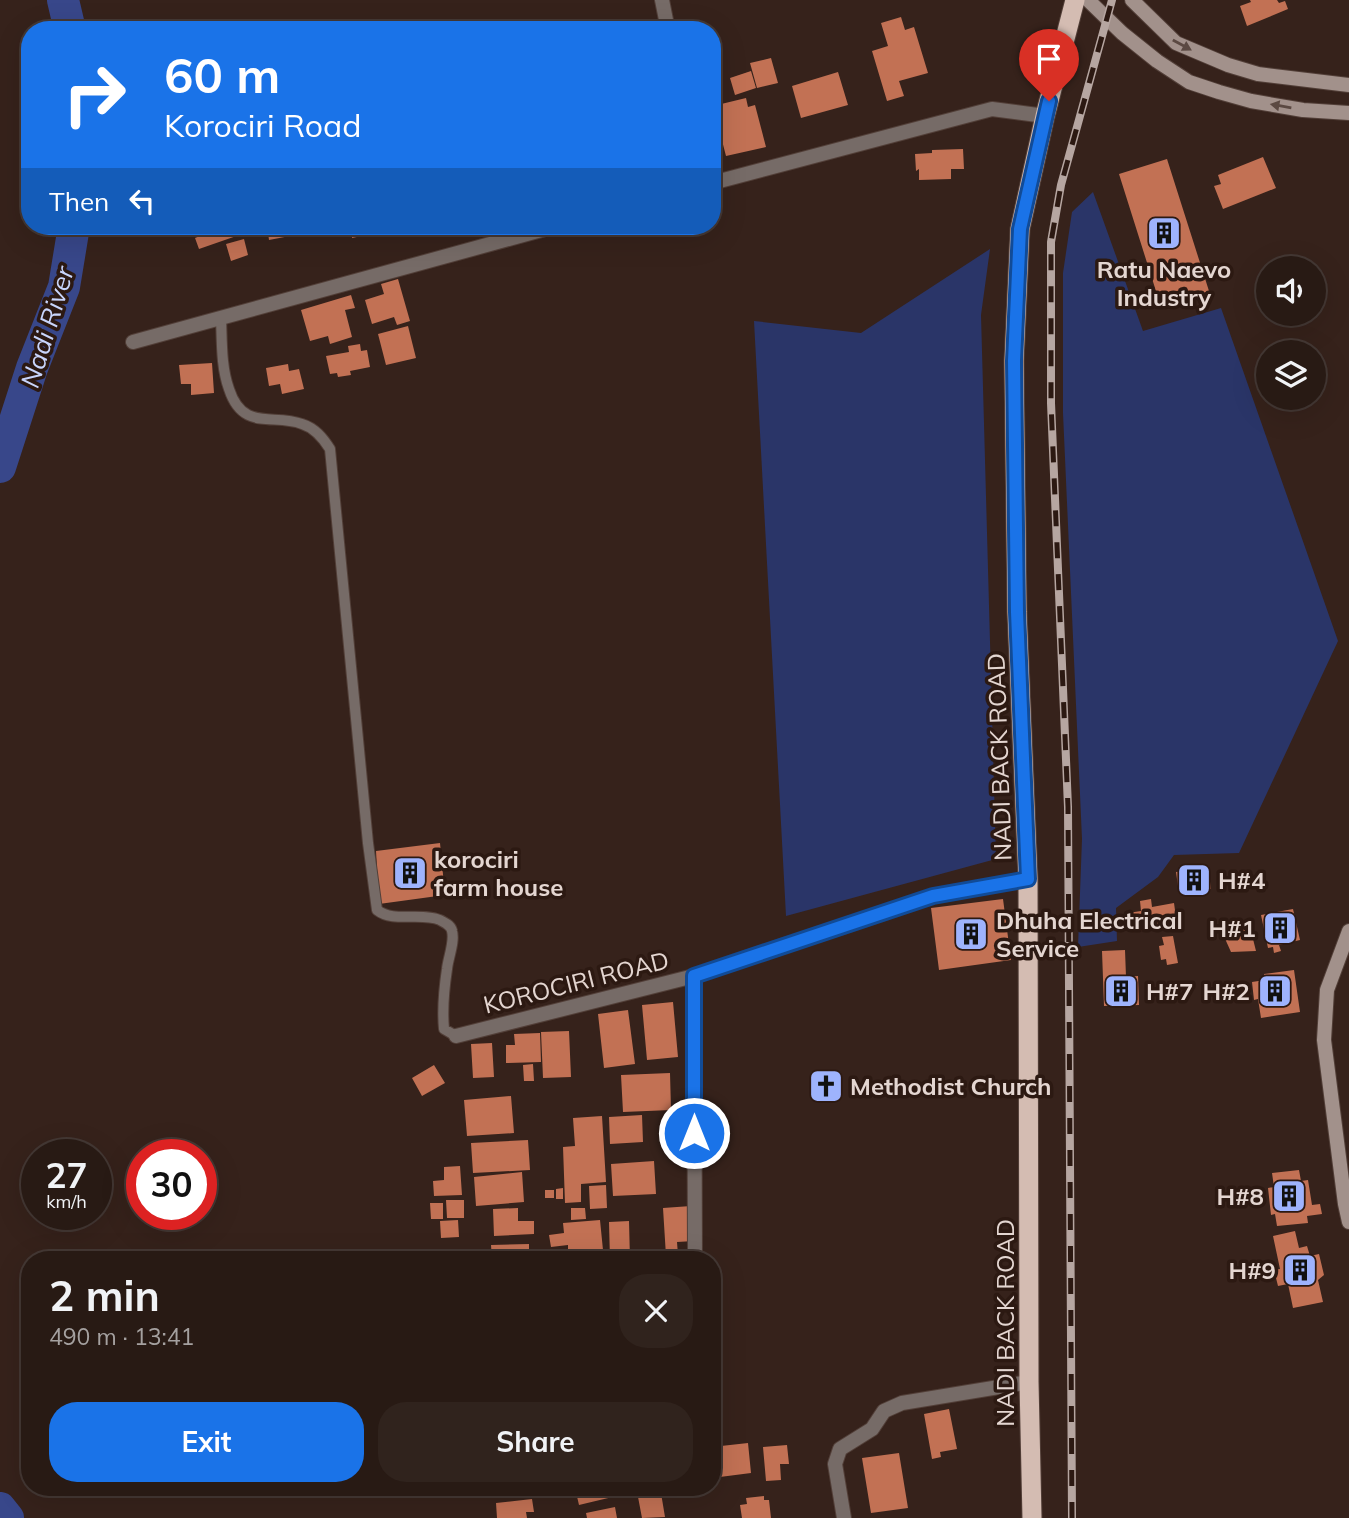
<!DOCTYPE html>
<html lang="en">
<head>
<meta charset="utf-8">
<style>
	body { margin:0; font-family:Mulish,sans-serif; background:#30231d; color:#f1f3f6; height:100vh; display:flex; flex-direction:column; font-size:26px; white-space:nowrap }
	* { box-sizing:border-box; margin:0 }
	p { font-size:23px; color:#a5a1a0 }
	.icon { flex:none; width:38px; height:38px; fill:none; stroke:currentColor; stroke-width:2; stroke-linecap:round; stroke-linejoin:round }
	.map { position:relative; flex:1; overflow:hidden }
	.details { position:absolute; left:21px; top:1251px; width:700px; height:245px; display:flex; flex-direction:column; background:#281a14; border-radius:28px; box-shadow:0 7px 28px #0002,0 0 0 2px #443834 }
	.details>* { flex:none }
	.guide { position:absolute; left:21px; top:21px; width:700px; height:214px; border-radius:28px; box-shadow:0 7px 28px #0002,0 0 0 2px #443834; background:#1a73e8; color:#fff; overflow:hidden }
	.fabs { position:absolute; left:1256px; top:256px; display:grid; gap:14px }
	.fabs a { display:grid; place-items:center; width:70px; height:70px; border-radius:50%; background:#281a14; box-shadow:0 7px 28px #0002,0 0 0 2px #443834; font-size:35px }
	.speed { position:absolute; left:21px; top:1139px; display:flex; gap:14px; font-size:35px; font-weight:700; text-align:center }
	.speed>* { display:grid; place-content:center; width:91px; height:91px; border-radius:50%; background:#281a14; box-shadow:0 7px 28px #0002,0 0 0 2px #443834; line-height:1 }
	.speed small { font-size:18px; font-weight:400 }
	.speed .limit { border:10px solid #d22; background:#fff; color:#111 }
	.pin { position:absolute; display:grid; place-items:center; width:60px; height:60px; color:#fff; margin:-72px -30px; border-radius:50% 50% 50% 0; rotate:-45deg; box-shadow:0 0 7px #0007 }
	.pin .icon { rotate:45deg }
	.me { position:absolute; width:77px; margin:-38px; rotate:0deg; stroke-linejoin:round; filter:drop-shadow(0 0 5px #0008) }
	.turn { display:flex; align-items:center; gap:24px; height:147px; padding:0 28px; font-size:32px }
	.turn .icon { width:91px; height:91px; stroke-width:2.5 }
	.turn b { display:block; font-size:49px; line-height:60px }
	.then { display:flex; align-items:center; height:66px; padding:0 28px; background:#0003; gap:14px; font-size:26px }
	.round { display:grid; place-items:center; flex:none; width:74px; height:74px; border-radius:28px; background:#30231d }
	.headline { display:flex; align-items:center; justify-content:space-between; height:119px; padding:0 28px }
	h1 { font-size:42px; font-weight:700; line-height:52px }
	.cta { display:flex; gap:14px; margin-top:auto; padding:14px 28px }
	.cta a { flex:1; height:80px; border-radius:28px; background:#1a73e8; color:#fff; font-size:28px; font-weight:700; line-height:80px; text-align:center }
	.cta a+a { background:#30231d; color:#f1f3f6 }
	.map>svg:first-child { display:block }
	.green { fill:#2a3568 }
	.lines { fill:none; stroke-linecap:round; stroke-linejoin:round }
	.river { stroke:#38478a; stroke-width:32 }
	.building { fill:#c27154 }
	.service-casing { stroke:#523f38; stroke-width:12 }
	.minor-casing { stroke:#523f38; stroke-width:16 }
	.secondary-casing { stroke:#523f38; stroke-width:16 }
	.trunk-casing { stroke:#523f38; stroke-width:21 }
	.service { stroke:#766b67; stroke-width:10 }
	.minor { stroke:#766b67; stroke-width:14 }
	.secondary { stroke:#a2918b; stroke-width:14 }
	.trunk { stroke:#d4bcb2; stroke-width:19 }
	.rail-casing { stroke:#b6a6a1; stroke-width:8 }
	.rail { stroke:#2c1912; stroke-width:5; stroke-dasharray:16; stroke-linecap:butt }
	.oneway { fill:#5b4942 }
	.route-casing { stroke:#114b97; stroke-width:18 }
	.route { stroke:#1a73e8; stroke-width:12 }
	.labels { text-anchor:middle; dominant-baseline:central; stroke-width:7; stroke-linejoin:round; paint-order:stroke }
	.poi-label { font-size:24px; font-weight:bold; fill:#e4d6d1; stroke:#2c1912; text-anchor:start }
	.street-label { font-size:24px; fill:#e4d6d1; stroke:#2c1912 }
	.water-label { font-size:26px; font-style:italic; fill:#c8d5fc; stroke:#2c1912 }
</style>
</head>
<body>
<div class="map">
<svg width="1349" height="1518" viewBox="0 0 1349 1518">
	<rect width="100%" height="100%" fill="#36221b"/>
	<path class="green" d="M1093 192 1143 331 1221 308 1338 641 1239 853 1174 855 1158 877 1116 908 1117 941 1078 947 1082 839 1063 413V273L1072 212Z
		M990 249 981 315 996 859 786 916 754 321 861 333Z"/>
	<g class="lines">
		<path class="river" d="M63 0 70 30
			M0 467 32 368 64 287 74 226
			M0 1508 8 1518"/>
	</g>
	<path class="building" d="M1250 0H1277L1279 3 1285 1 1288 9 1247 26 1240 6 1251 2Z
		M901 17 905 30 914 27 928 73 899 81 904 96 887 101 872 51 888 46 881 23Z
		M771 58 778 83 757 88 750 63Z
		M751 71 756 88 735 95 730 78Z
		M838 72 848 105 801 118 792 86Z
		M746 98 748 107 755 105 766 147 726 156 713 106Z
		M963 149 964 169H951V179L919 180V169L916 171 915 154 932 153V150Z
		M1263 157 1276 188 1223 209 1214 186 1221 184 1218 175Z
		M1167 159 1209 291 1161 307 1119 174Z
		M201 226H243L245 233 199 249 195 238 205 234Z
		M267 226H293L295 235 269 240Z
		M345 226H370L371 234 352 238V236L348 237Z
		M244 239 248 255 231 261 226 244Z
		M398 279 410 321 397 325 394 317 372 324 365 300 384 294 381 284Z
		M351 295 355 308 345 310 352 337 330 344 328 336 310 341 301 310Z
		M408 326 416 358 386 365 378 334Z
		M360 344 361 351 367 350 370 367 350 371 351 375 338 377 337 373 330 374 326 356 349 352 348 346Z
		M212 363 214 393 191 395V384H181L179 365Z
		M288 364 289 371 299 369 304 389 282 394 280 384 269 386 266 368Z
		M440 843 445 895 379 904 376 851Z
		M1208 867 1211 889 1179 893 1176 872Z
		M1003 899 1011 960 939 970 931 908Z
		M1151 899 1152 907 1174 903 1177 925 1131 932 1128 913 1141 911 1140 901Z
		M1293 909 1300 940 1279 945 1281 951 1274 953 1273 947 1268 948 1261 915Z
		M1250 927 1256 951 1231 952 1222 932Z
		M1173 936 1178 963 1167 965 1166 959 1161 960 1159 946 1164 945 1162 937Z
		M1125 950 1126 977 1138 976 1139 1005 1104 1006 1102 951Z
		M1294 970 1300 1012 1261 1018 1258 999 1254 1000 1252 982 1265 980 1264 974Z
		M673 1002 678 1057 647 1060 642 1005Z
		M628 1010 635 1064 604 1068 598 1014Z
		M569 1031 571 1077 543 1078 541 1032Z
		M540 1033 541 1062 506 1063V1045H515L514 1034Z
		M492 1043 494 1077 473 1078 471 1044Z
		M533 1064 534 1081H524L523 1065Z
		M434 1065 445 1083 422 1096 412 1078Z
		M670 1073 671 1110 623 1112 621 1075Z
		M511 1096 514 1133 467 1136 464 1100Z
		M642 1115 643 1142 610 1144 609 1117Z
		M602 1116 606 1182 581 1184V1202L565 1203 563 1147 575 1146 573 1118Z
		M528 1140 530 1170 473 1173 471 1143Z
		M654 1161 656 1194 613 1196 611 1164Z
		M460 1166 462 1195 434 1196 433 1181 444 1180V1167Z
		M1299 1170 1301 1181 1308 1180 1312 1205 1320 1204 1322 1214 1307 1216 1308 1223 1277 1226 1275 1214 1271 1215 1268 1188 1274 1187 1272 1173Z
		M522 1172 524 1202 476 1206 474 1177Z
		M606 1185 607 1208 590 1209 589 1186Z
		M563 1188V1199H556V1189Z
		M545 1190H554V1198H545Z
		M446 1200H464V1218H447Z
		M430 1203H443V1219H431Z
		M691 1206 694 1241 677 1242 678 1255 666 1256 663 1208Z
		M518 1208V1221H534V1234L494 1236 493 1209Z
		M571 1208H585L586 1219 571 1220Z
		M458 1220 459 1237 441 1238 440 1221Z
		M600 1220 603 1250 568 1253V1245L551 1247 549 1235 564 1233 563 1223Z
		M629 1221 630 1260H610L609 1222Z
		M1295 1231 1299 1248 1307 1246 1310 1256 1319 1254 1324 1275 1318 1280 1323 1302 1293 1308 1288 1284 1278 1286 1274 1270 1280 1269 1273 1236Z
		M529 1244V1260H492L491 1245Z
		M453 1251 454 1260H413V1253Z
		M949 1409 957 1449 940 1452 941 1457 932 1459 924 1414Z
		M748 1443 751 1473 712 1478V1447Z
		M787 1445 789 1464H780L781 1480 766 1481 763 1447Z
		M899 1453 908 1508 871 1513 862 1458Z
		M575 1488H623L625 1494 579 1505Z
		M661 1493 665 1517 642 1518 638 1497Z
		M764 1496V1500H769L771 1518H742L740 1505 747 1504 746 1498Z
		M532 1499 534 1512H526L527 1518H497L496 1503Z
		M615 1507 617 1518H587L586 1513Z"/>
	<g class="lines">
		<g class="service-casing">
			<path id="service" d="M221 318C222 341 221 367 229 389 243 432 273 413 302 424 315 428 323 438 330 449L368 843 377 910C393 923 421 912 440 920 445 923 451 925 452 931 455 942 448 958 447 969 444 989 442 1008 444 1029L456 1036"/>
		</g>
		<g class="minor-casing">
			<path id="minor" d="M662 0 668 30
				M712 183 992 109 1045 116
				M133 342 556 226
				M694 976 695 1260
				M456 1036 694 976 933 896 1028 879
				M844 1518 835 1464 840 1449 872 1429 884 1411 902 1403 1029 1382"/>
		</g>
		<g class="secondary-casing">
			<path id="secondary" d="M1088 0 1122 33 1157 61 1189 82 1219 92 1251 101 1303 110 1349 113
				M1132 0 1176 43 1228 65 1258 74 1349 85
				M1349 931 1327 990 1324 1040 1345 1204 1349 1222"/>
		</g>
		<g class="trunk-casing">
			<path id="trunk" d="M1032 1518 1029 1382 1028 879 1017 612 1014 361 1020 229 1045 116 1075 0"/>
		</g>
		<use href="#service" class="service"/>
		<use href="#minor" class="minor"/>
		<use href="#secondary" class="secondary"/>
		<use href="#trunk" class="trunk"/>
		<g class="rail-casing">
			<path id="rail" d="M1072 1518 1068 807 1051 403V242L1061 185 1112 0"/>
		</g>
		<use href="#rail" class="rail"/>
	</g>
	<defs><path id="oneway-solid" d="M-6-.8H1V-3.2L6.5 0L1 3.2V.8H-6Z" transform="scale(1.75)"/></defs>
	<g class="oneway">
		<use href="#oneway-solid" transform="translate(1182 45) rotate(29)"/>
		<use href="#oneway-solid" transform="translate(1281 106) rotate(-170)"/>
	</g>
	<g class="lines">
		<g class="route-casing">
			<path id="route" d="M694 1133V976L933 896 1028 879 1017 612 1014 361 1020 229 1049 101"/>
		</g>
		<use href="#route" class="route"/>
	</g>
	<defs>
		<g id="building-square" transform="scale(1.75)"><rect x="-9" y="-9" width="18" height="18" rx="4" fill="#9eb3fd" stroke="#2c1912"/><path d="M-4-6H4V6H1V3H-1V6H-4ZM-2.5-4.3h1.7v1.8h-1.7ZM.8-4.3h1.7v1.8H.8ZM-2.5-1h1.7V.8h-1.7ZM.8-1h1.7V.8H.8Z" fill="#111"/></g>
		<g id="church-square" transform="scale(1.75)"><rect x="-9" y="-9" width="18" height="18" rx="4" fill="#9eb3fd" stroke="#2c1912"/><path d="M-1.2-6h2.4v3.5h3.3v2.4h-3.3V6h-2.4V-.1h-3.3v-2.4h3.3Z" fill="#111"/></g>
	</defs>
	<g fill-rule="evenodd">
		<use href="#building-square" x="1164" y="233"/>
		<use href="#building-square" x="410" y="873"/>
		<use href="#building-square" x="1194" y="880"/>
		<use href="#building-square" x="1280" y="928"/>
		<use href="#building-square" x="971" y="934"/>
		<use href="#building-square" x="1121" y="991"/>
		<use href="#building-square" x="1275" y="991"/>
		<use href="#church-square" x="826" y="1086"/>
		<use href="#building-square" x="1289" y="1196"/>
		<use href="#building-square" x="1300" y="1270"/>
	</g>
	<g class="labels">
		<g class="poi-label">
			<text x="1164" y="269" text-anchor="middle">Ratu Naevo<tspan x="1164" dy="28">Industry</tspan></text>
			<text x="434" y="859">korociri<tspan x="434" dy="28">farm house</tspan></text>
			<text x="1218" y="880">H#4</text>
			<text x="996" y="920">Dhuha Electrical<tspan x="996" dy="28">Service</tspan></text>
			<text x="1256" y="928" text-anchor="end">H#1</text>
			<text x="1146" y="991">H#7</text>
			<text x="1250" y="991" text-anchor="end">H#2</text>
			<text x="850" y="1086">Methodist Church</text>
			<text x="1264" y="1196" text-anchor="end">H#8</text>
			<text x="1276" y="1270" text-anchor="end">H#9</text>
		</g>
		<g class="street-label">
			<text transform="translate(999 757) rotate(-92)">NADI BACK ROAD</text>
			<text transform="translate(576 982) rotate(-14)">KOROCIRI ROAD</text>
			<text transform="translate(1005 1323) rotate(-90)">NADI BACK ROAD</text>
		</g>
		<g class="water-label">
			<text transform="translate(47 327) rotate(-73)">Nadi River</text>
		</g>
	</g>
</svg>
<div class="fabs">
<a><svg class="icon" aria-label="sound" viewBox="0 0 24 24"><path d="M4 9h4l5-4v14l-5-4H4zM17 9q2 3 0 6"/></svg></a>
<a><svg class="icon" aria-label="layers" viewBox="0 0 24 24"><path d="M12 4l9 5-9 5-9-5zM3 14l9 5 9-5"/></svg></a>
</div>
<div class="speed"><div>27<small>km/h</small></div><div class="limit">30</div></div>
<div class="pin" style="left:1049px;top:101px;background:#d93025"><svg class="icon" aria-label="arrive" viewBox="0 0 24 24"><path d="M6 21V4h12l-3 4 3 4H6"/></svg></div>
<svg class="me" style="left:694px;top:1133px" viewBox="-20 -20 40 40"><circle r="17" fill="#1a73e8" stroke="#fff" stroke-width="3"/><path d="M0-11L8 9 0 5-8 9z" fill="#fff"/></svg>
<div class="guide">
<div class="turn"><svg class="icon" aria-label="right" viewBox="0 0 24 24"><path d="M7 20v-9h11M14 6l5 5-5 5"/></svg><div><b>60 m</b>Korociri Road</div></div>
<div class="then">Then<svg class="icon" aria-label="left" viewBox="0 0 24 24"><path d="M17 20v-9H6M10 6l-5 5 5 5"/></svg></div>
</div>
<section class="details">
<div class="headline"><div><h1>2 min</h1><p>490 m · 13:41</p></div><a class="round"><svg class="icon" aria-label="close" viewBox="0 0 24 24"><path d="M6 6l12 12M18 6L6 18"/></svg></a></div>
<div class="cta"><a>Exit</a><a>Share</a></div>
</section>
</div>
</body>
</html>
